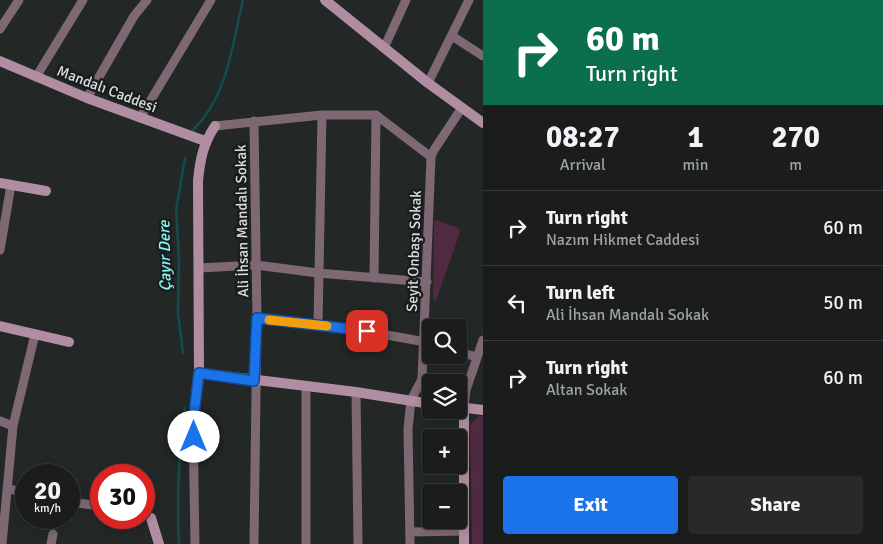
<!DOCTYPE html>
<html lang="en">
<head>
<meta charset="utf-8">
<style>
	body { margin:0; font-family:Signika,sans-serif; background:#272a29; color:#f1f3f6; height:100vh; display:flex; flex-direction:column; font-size:19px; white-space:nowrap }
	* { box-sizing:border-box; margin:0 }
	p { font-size:16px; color:#9fa2a3 }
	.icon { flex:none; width:28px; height:28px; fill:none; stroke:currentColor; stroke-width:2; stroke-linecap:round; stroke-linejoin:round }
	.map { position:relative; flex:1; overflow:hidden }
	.side { display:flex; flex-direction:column; background:#1a1d1c; width:400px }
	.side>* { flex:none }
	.banner { background:#0b6e4f; color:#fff; overflow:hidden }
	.fabs { position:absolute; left:422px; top:319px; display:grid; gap:10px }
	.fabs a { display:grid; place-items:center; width:45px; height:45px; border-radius:5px; background:#1a1d1c; box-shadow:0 2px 8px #0003,0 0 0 1px #383b3b; font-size:25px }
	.speed { position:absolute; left:15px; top:464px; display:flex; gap:10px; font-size:25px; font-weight:700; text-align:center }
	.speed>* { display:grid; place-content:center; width:65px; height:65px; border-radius:50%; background:#1a1d1c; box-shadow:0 2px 8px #0003,0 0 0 1px #383b3b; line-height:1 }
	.speed small { font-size:12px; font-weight:400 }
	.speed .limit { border:8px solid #d22; background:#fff; color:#111 }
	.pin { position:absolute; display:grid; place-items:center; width:42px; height:42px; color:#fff; margin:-21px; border-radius:10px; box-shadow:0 2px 8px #0006 }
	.me { position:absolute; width:55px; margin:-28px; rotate:0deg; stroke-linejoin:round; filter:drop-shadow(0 0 4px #0008) }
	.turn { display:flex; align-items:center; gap:18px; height:105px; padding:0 20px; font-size:22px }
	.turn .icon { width:65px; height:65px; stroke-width:2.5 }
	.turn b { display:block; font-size:35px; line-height:42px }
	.eta { display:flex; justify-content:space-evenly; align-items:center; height:85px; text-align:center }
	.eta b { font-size:30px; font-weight:800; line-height:35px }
	.primary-button { display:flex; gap:10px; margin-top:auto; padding:10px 20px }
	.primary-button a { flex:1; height:58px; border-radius:5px; background:#1a73e8; color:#fff; font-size:20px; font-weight:800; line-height:58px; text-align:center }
	.primary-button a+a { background:#272a29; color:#f1f3f6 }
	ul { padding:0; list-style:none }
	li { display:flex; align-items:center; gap:15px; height:75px; padding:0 20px; border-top:1px solid #383b3b }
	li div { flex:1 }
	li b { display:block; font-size:19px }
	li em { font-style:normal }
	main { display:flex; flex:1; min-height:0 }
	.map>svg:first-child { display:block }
	.green { fill:#502a40 }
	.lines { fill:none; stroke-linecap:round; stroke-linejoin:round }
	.stream { stroke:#104d4b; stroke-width:2.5 }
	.street { stroke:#7e6873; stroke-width:9 }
	.secondary { stroke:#b08da0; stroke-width:10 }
	.route-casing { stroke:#114b97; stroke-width:12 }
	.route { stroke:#1a73e8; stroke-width:9 }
	.slow { stroke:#f59e0b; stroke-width:9 }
	.labels { text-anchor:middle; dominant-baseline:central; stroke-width:5; stroke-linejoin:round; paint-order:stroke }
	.street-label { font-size:15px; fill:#dcdede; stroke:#1a1d1d }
	.water-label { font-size:16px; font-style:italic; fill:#87f8f4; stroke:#1a1d1d }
</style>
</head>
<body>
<main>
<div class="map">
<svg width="483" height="544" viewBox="0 0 483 544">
	<rect width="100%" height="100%" fill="#232726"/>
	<path class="green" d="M437 220 458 228 460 232 436 301 433 300 434 222Z
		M479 416H483V544H472L470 425Z"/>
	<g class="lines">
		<path class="stream" d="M193 130C228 96 232 45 243 0
			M183 353 178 313 179 258 176 210 185 158
			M179 544C177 498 178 453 185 408"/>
		<path class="street" d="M0 29 19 0
			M452 36 483 56
			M384 48 406 0
			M36 77 83 0
			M428 83 469 0
			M87 98 134 16 147 0
			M140 118 211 0
			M254 121 257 319 254 544
			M215 126 322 115H376L431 157
			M0 250 11 185
			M199 268 256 265 318 273 427 282
			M374 278 376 115
			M257 319 348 328 431 343
			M318 325 322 115
			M459 352 477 357
			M306 386V544
			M356 392 358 544
			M464 407 466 390 483 340
			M0 421 13 426
			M7 488 26 494
			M69 502 101 506
			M410 532 464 531
			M2 544 13 426 35 334
			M51 544 53 534
			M195 544 193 422 199 373
			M410 544 408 429 411 400 422 379 431 157 434 150 461 109"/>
		<path class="secondary" d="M325 0 428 83 483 123
			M0 61 87 98 205 141
			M215 126C203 144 200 160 198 181L199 373 356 392 431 404
			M0 183 46 191
			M0 326 69 342
			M459 407 483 410
			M151 518 159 544
			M464 544V407"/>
	</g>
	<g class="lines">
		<g class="route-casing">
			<path id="route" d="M194 437 193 422 199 373 254 381 257 318 367 331"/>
		</g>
		<use href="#route" class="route"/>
		<path class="slow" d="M269 320 327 326"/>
	</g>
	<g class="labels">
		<g class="street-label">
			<text transform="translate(107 89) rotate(21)">Mandalı Caddesi</text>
			<text transform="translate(242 221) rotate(-91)">Ali İhsan Mandalı Sokak</text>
			<text transform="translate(414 251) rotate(-88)">Seyit Onbaşı Sokak</text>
		</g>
		<g class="water-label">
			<text transform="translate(165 256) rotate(-91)">Çayır Dere</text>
		</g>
	</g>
</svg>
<div class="fabs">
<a><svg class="icon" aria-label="search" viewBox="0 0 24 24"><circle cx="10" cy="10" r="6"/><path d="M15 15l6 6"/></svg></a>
<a><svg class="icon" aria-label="layers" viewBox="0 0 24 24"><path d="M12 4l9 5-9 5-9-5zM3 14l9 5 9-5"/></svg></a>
<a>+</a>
<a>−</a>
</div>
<div class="speed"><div>20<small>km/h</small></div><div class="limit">30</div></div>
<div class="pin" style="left:367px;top:331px;background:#d93025"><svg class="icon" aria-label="arrive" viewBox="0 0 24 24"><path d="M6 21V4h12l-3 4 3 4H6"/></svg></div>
<svg class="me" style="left:194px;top:437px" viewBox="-20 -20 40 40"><circle r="19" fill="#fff"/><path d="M0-13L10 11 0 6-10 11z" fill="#1a73e8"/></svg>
</div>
<section class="side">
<div class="banner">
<div class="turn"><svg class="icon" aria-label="right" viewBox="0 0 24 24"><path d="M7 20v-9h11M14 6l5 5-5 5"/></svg><div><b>60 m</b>Turn right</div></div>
</div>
<div class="eta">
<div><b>08:27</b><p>Arrival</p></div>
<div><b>1</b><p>min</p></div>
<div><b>270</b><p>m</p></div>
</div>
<ul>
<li><svg class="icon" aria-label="right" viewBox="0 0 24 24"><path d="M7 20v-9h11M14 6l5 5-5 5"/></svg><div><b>Turn right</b><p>Nazım Hikmet Caddesi</p></div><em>60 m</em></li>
<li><svg class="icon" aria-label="left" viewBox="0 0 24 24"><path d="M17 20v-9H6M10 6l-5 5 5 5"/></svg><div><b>Turn left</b><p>Ali İhsan Mandalı Sokak</p></div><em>50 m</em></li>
<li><svg class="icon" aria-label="right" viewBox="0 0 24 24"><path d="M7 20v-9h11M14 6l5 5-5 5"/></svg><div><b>Turn right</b><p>Altan Sokak</p></div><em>60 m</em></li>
</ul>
<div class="primary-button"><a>Exit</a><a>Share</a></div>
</section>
</main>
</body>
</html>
